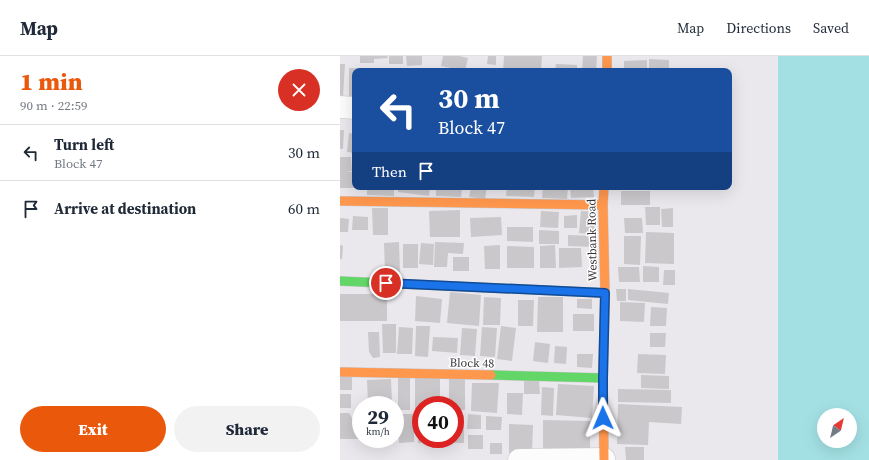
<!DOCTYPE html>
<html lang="en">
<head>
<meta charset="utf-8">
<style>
	body { margin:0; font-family:"Source Serif 4",serif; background:#f2f2f3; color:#1f2937; height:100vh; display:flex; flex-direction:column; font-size:15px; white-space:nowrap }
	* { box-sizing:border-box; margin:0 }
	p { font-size:13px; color:#747a83 }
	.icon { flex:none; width:22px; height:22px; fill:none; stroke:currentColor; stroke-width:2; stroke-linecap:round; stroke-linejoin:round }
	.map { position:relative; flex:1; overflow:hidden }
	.panel { display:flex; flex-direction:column; background:#fff; width:340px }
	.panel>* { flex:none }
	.banner { position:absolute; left:12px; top:12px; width:380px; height:122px; border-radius:8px; box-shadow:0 4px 16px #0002; background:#1a4fa0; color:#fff; overflow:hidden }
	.needle { width:26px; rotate:35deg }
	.tools { position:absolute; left:477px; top:352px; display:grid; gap:8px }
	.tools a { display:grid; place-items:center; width:40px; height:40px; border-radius:50%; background:#fff; box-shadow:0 4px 16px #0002; font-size:20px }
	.speed { position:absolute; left:12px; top:340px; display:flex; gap:8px; font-size:20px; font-weight:700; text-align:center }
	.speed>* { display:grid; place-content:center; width:52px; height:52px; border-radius:50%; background:#fff; box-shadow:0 4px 16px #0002; line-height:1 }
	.speed small { font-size:10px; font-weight:400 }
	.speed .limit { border:6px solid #d22; background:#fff; color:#111 }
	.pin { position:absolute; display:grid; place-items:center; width:34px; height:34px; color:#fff; margin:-17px; border:2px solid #fff; border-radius:50%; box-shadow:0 1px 4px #0007 }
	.me { position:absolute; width:44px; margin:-22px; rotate:359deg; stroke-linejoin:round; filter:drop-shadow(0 0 3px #0008) }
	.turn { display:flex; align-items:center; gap:14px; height:84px; padding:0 20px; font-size:18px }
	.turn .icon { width:52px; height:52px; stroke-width:2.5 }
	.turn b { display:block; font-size:28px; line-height:34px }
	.then { display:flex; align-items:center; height:38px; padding:0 20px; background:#0003; gap:8px; font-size:15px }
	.round { display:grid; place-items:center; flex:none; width:42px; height:42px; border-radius:21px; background:#f2f2f3 }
	.head { display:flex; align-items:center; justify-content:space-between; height:68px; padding:0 20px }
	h1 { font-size:24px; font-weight:800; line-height:30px; color:#ea580c }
	.action { display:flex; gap:8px; margin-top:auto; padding:8px 20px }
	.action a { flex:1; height:46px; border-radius:24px; background:#ea580c; color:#fff; font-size:16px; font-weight:800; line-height:46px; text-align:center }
	.action a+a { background:#f2f2f3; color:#1f2937 }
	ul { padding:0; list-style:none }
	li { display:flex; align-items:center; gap:12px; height:56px; padding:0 20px; border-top:1px solid #e0e1e3 }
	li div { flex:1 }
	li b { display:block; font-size:15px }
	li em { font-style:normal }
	header { display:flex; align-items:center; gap:24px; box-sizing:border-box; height:56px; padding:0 20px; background:#fff; border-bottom:1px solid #e0e1e3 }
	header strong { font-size:19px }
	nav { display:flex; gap:22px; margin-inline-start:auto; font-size:14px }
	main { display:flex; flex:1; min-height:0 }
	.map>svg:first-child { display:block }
	.water { fill:#a3e0e4; fill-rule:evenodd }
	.building { fill:#cac8cb }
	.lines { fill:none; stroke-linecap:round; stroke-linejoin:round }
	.street-casing { stroke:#c7c6c9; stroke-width:23 }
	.fast-casing { stroke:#c7c6c9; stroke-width:10 }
	.slow-casing { stroke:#c7c6c9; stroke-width:10 }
	.street { stroke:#fcfcfc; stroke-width:22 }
	.fast { stroke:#63d668; stroke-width:9 }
	.slow { stroke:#ff974d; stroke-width:9 }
	.route-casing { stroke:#114b97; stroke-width:10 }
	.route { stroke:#1a73e8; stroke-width:7 }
	.labels { text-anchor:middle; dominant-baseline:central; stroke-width:3; stroke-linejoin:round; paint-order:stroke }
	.street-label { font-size:12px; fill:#373639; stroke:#fff }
</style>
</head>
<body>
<header>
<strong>Map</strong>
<nav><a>Map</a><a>Directions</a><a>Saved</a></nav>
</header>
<main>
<section class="panel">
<div class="head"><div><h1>1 min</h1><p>90 m · 22:59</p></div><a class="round" style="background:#d93025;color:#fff"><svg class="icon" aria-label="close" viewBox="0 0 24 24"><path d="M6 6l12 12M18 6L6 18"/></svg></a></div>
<ul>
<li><svg class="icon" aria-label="left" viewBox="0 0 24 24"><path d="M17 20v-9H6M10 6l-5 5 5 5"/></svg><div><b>Turn left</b><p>Block 47</p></div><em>30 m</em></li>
<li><svg class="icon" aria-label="arrive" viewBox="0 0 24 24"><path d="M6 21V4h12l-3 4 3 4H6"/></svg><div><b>Arrive at destination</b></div><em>60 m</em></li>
</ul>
<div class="action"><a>Exit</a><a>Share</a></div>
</section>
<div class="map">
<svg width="529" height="404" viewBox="0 0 529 404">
	<rect width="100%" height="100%" fill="#eae8ed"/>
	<path class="water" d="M438 0H529V404H438ZM484 359H510V385H484Z"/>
	<path class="building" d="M20 0H34V7H20Z
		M34 0H47L48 2 34 3Z
		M49 0H63V8H49Z
		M66 0H82V9L67 10Z
		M103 0H119L128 2 125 15 101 10Z
		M148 0H156V9L147 8Z
		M164 0H202L201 15H163Z
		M243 0H257L256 15H242Z
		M309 3 329 4V15H309Z
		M307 4V15H284V5Z
		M0 8H5L3 40 0 39Z
		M216 8 237 9V15H215Z
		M9 12 42 13V15H15V40H9Z
		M0 74H4L3 93H0Z
		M9 77 15 78V97L7 96Z
		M0 101H11L12 115 6 116H15V132H0Z
		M27 131H54V140L27 139Z
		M58 131H90L89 140 58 136Z
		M96 131H122L121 141 96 140Z
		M131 131H147L145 143 129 141Z
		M167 131H195L194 141 166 140Z
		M203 131H228L227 143 202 142Z
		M230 131H253L254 141 231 142Z
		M281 135H310V149H281Z
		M305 151H320V169H306Z
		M32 152H48V179H33Z
		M333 152V171H322L321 153Z
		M120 154V181H90L89 155Z
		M201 155 219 156 218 172 200 171Z
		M241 155 257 156 256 179 239 177Z
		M237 159V172H224V160Z
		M13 160 28 161V174H12Z
		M161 161 162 179 131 181 130 162Z
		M0 162 9 163 8 176H0Z
		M284 162H302L303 177H285Z
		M167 171H193V186L167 185Z
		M199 174 219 175V188H199Z
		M306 176 334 177V208L305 207Z
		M228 179 256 180V191L228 190Z
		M284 180H301L300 209 284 208Z
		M59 186 60 216H45L44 187Z
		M95 186 124 187 123 198 108 197 107 211H94Z
		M81 187 94 188 93 209 79 208Z
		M63 188H78V212H63Z
		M0 189 3 190 2 203H0Z
		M160 189V213H145L144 190Z
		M215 189 216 212H200V190Z
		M167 190 194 191V212H167Z
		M219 192H241L242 211 219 212Z
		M113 201H129V215H113Z
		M303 210 319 211V226H303Z
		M278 211H299L300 226H279Z
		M324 214H335V229H323Z
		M276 233H286V245H277Z
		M288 233 329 237 328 248 288 244Z
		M110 236 141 239 139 270 107 267Z
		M0 238H47V265H0Z
		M76 240 102 243 100 267 75 265Z
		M144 241 161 242 160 269H143Z
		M198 241H223V276H197Z
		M237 243H252V253L237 252Z
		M178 244H194L193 270H178Z
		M280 246 305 247 304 266 280 265Z
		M311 251 327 252 326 270H310Z
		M233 258H254V275H233Z
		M42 268H56V297H43Z
		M76 270H90L88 301 75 300Z
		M161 270 176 272 172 305 157 303Z
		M59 271 73 272 72 298H57Z
		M142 271 157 272 155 301 140 300Z
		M122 272 137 273 135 300 120 299Z
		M28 276H39L40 301 33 302 29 296Z
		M310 277H326L325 291H310Z
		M93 281 118 282 117 297 92 295Z
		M195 286 210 288 208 307 193 305Z
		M215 290 227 291 226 308 214 307Z
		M237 298H253L252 312 237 311Z
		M298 298 326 299 325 318 297 317Z
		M12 319V334H0V320Z
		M58 319H70V354H58Z
		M301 319 329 320V333L301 332Z
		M75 320H100V349H81V355H75Z
		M109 321H125V354H115V349H109Z
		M51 323 52 347 28 348 27 324Z
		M199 324 200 338H184V325Z
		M132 327H159L157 357 131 355Z
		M218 328 254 330 252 362 216 359Z
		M202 331 214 332 213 360 201 359Z
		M278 333 331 334V347L278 346Z
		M167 337H183L182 359 167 358Z
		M0 338H11V352H0Z
		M278 348 342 351 341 368 309 366 308 389 277 388Z
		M0 357H9L14 365H21V383H0Z
		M58 358H74V386L59 387Z
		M78 358H81V383H94V387H78Z
		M128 358 141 359V373H127Z
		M115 359H124V387H99V383H115Z
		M146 360 162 361 161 374H146Z
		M203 364 250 365V396H203Z
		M169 368 193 369 192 398 169 397Z
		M128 379H143V393H128Z
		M150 387H162V398H150Z
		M285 391H304V404H286Z"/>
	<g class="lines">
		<g class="street-casing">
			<path id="street" d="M0 51 15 52
				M179 404 264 403"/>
		</g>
		<g class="fast-casing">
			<path id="fast" d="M0 225 265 237
				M151 319 263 322"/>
		</g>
		<g class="slow-casing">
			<path id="slow" d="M267 0V15
				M264 131 263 149 265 237 263 322 264 404
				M0 145 263 149
				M0 316 151 319"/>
		</g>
		<use href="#street" class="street"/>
		<use href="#fast" class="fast"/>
		<use href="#slow" class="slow"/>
	</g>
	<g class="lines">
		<g class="route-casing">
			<path id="route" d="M46 227 265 237 263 322V362"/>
		</g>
		<use href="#route" class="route"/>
	</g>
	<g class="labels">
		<g class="street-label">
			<text transform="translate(252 184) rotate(-91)">Westbank Road</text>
			<text transform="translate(132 307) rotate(1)">Block 48</text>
		</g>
	</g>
</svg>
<div class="tools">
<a><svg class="needle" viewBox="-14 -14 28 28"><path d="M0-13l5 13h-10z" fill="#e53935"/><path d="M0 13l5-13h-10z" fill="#747a83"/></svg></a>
</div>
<div class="speed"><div>29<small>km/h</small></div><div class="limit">40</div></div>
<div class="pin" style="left:46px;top:227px;background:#d93025"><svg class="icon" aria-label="arrive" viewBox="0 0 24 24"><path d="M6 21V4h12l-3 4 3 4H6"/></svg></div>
<svg class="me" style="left:263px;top:362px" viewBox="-20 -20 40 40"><path d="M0-17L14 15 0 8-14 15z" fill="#1a73e8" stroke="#fff" stroke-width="4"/></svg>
<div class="banner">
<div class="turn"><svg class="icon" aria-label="left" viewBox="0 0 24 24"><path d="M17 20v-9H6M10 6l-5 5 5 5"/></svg><div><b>30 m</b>Block 47</div></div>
<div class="then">Then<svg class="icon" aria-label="arrive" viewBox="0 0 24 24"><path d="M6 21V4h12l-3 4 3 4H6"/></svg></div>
</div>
</div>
</main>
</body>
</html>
